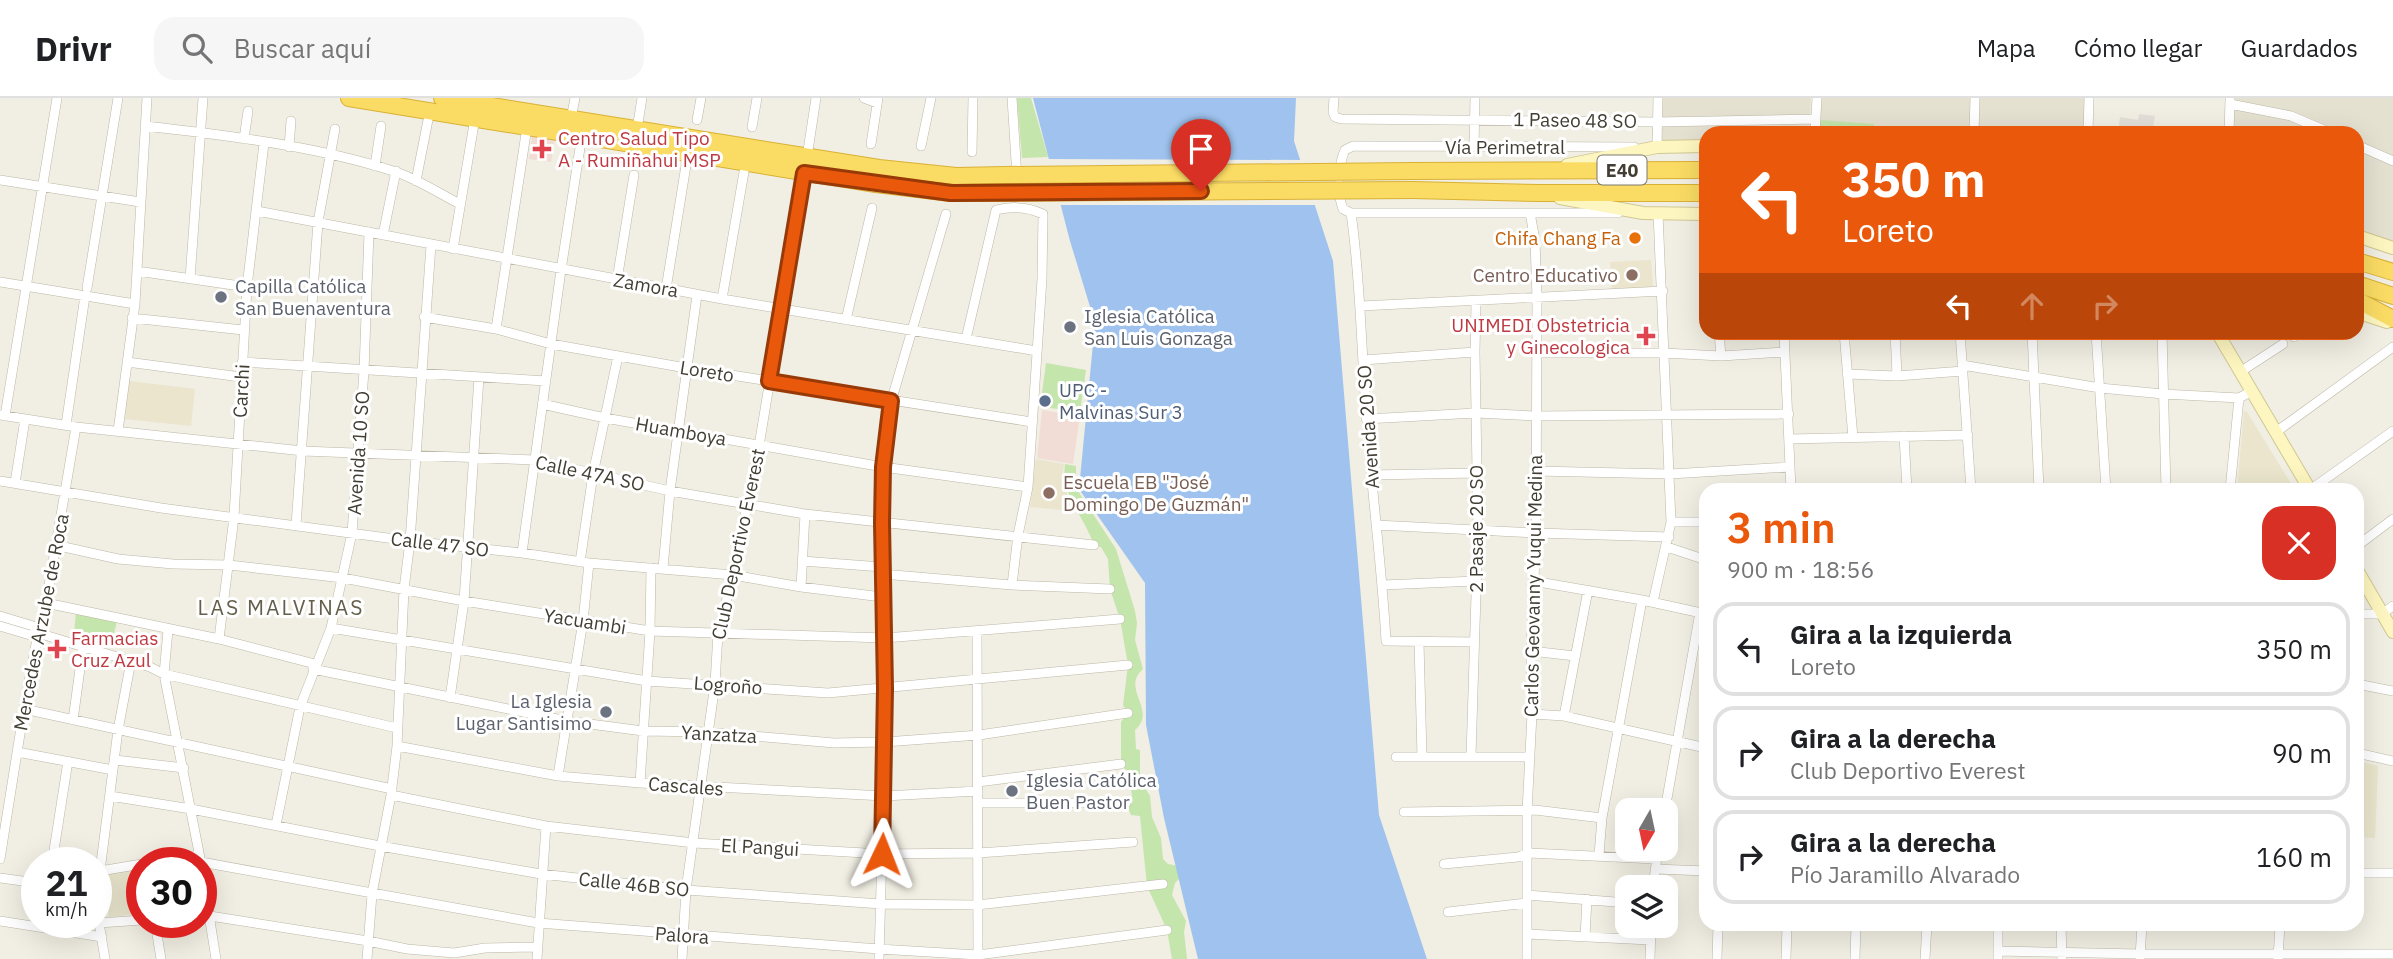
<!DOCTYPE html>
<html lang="es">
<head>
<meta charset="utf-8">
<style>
	body { margin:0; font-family:"IBM Plex Sans",sans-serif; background:#f6f6f6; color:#202124; height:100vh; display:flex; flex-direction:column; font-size:26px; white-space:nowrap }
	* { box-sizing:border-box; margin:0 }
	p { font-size:23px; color:#757577 }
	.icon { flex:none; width:38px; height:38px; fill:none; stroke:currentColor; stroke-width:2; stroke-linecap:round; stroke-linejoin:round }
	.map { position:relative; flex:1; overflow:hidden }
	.details { position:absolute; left:1699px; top:385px; width:665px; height:448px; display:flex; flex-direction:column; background:#fff; border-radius:21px; box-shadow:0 7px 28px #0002 }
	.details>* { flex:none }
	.hud { position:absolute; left:1699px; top:28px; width:665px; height:214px; border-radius:21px; box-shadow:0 7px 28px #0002; background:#ea580c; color:#fff; overflow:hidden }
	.needle { width:46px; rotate:189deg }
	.tools { position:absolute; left:1615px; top:700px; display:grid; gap:14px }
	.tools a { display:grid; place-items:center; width:63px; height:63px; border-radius:14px; background:#fff; box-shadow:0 7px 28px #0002; font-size:35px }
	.speed { position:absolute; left:21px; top:749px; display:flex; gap:14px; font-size:35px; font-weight:700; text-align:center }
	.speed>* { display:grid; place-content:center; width:91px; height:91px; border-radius:50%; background:#fff; box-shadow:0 7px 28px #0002; line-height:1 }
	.speed small { font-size:18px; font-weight:400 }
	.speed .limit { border:10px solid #d22; background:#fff; color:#111 }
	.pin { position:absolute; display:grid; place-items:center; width:60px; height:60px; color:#fff; margin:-72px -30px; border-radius:50% 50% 50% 0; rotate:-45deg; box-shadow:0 0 7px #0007 }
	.pin .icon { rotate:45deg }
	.me { position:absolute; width:77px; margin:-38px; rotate:2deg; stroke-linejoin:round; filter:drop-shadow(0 0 5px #0008) }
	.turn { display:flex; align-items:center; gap:24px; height:147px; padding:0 28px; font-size:32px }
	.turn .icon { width:91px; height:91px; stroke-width:2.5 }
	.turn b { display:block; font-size:49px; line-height:60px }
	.lanes { display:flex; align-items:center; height:66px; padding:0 28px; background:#0003; justify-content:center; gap:35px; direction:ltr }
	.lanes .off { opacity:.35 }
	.round { display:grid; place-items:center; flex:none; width:74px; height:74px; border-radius:21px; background:#f6f6f6 }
	.summary { display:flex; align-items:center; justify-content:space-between; height:119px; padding:0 28px }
	h1 { font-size:42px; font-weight:600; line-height:52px; color:#ea580c }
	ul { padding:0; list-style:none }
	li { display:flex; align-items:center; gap:21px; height:94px; margin:0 14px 10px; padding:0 14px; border:4px solid #e0e0e0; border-radius:21px }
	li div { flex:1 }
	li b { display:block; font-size:26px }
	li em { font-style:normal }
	header { display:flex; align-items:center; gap:42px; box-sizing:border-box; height:98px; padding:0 35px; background:#fff; border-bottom:2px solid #e0e0e0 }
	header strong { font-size:33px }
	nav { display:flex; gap:38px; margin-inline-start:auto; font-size:24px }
	.search { width:490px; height:63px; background:#f6f6f6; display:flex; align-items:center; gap:18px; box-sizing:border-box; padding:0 24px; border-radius:21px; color:#757577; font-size:26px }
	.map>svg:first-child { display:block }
	.residential { fill:#e5e1d1 }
	.industrial { fill:#e3dfd8 }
	.education { fill:#eae5cc }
	.medical { fill:#f2ddd6 }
	.green { fill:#c4e5ab }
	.water { fill:#9fc3ee }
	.pier { fill:#f1eee3 }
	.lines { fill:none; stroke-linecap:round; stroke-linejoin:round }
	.street-casing { stroke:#bcb7a6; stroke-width:10 }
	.secondary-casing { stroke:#d0c893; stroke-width:14 }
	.highway-casing { stroke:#d9b135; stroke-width:18 }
	.street { stroke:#fff; stroke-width:9 }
	.secondary { stroke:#fdf6c0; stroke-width:12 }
	.highway { stroke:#fadb64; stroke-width:16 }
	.highway-bridge-casing { stroke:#d9b135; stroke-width:18; stroke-linecap:butt }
	.highway-bridge { stroke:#fadb64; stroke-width:16 }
	.route-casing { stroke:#983908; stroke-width:18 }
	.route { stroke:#ea580c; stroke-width:12 }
	.health-dot { fill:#e0444e; stroke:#fff; stroke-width:2.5 }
	.food-dot { fill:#e8710a; stroke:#fff; stroke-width:2.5 }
	.education-dot { fill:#8d6e63; stroke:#fff; stroke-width:2.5 }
	.worship-dot { fill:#6b7280; stroke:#fff; stroke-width:2.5 }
	.service-dot { fill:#5c6f8a; stroke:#fff; stroke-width:2.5 }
	.labels { text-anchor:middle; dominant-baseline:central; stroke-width:6; stroke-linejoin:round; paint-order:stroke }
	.shield { fill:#fff; stroke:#7b7870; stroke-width:2 }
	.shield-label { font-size:18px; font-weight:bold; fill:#423e33 }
	.street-label { font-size:19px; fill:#423e33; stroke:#fff }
	.health-label { font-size:19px; fill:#be3a42; stroke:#fff; text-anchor:start }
	.food-label { font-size:19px; fill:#c56008; stroke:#fff; text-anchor:end }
	.education-label { font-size:19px; fill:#785e54; stroke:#fff; text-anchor:end }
	.worship-label { font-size:19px; fill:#5b616d; stroke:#fff; text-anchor:start }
	.service-label { font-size:19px; fill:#4e5e75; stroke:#fff; text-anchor:start }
	.neighbourhood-label { font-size:21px; letter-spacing:2px; fill:#655e4b; stroke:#fff }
</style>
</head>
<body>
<header>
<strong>Drivr</strong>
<div class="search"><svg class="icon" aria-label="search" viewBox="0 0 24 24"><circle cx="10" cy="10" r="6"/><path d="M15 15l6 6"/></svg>Buscar aquí</div>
<nav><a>Mapa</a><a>Cómo llegar</a><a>Guardados</a></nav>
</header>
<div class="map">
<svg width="2393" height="861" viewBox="0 0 2393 861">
	<rect width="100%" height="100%" fill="#f1eee3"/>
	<path class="residential" d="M1661 0H1811L1809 35H1706V45L1659 46Z
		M1815 0H2085L2084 35H1813Z
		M2232 0H2393V145L2357 137V35H2231Z"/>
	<path class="industrial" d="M2139 16 2155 18 2152 35H2118L2120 19 2138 22Z"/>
	<path class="education" d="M1651 162 1653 189 1612 191 1610 164Z
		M129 283 195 291 191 328 125 321Z
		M2244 313 2247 314 2295 392H2237Z
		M1036 361 1064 366 1062 381 1073 413 1030 409Z
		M2357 663 2378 668 2375 740 2357 739Z
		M142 769V815L109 819 106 776Z"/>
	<path class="medical" d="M532 38 555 41 551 64 529 61Z
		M1042 312 1080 318 1073 366 1037 360Z"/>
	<path class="green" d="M1017 0H1031L1048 59 1022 60Z
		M1821 22 1874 26 1873 35H1820Z
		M1046 265 1086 272 1080 314 1050 310 1051 297 1042 295Z
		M1065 366 1076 368V390L1116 451 1135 513 1137 525 1135 542 1143 571C1120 591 1158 612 1135 632L1136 651 1140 652V675L1143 687 1150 698 1152 719 1161 740 1163 761 1168 766 1179 768 1182 778 1175 785 1172 797 1186 823 1184 834 1187 861H1172L1167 832 1147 788 1140 718 1131 717 1126 705 1132 698 1129 676 1121 666V624L1128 615 1123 607 1128 567 1120 521 1110 491 1108 461 1101 449 1094 447C1084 418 1061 398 1065 366Z
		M76 513 117 523 111 548 74 538Z"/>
	<path class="water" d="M1033 0H1296L1294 43 1333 163 1379 717 1427 861H1198L1164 720 1146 627 1145 485 1079 391 1095 225 1070 143Z"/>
	<path class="pier" d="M1047 61 1304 62 1318 107H1058Z"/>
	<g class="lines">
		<g class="street-casing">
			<path id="street" d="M864 0 877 5
				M1012 0 1017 79
				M1334 0 1333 14 1335 19 1341 21 1657 24 1816 21
				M2230 6 2291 18 2331 35
				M571 21 575 0
				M697 22 701 0
				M145 28C225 37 316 48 393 73 416 80 438 95 460 106
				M752 29 757 0
				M637 31 642 0
				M1815 35 1817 0
				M1974 35 1975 0
				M2088 35 2089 0
				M2229 35 2230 2
				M244 41 248 13
				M871 46 878 0
				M2357 47 2393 63
				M921 48 931 0
				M289 49 291 23
				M1474 49 1475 0
				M1652 49H1657L1658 0
				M972 54 973 0
				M807 59 816 0
				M375 68 381 28
				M0 82 140 104
				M416 83 428 22
				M257 113 722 201 1037 253
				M1351 115C1361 184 1361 254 1367 324 1372 397 1382 470 1386 543L1475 544
				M1618 115H1351L1343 111C1337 96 1338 67 1345 52L1353 48 1634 49
				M383 137 396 73
				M453 151 475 20
				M137 173 247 189
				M190 181 203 0
				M617 182 634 77
				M0 184 135 206
				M87 190 118 0
				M666 191 688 55
				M722 201 744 74
				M1361 208 1663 193
				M424 219 496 231 551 246 686 270 1032 324
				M132 220 243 232
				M846 222 872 110
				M496 231 527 29
				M1719 234 1721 258
				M1784 234 1791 392
				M1844 234 1853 340
				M1895 234 1897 278
				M1960 234 1971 392
				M2032 234 2039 392
				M2096 234 2106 392
				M2162 234 2166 392
				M2294 239 2301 234
				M966 241 996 112C1012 108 1028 109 1043 116L1042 181 1028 389 1018 437 1012 487
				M1535 255H1664L1721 258 1785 254
				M1363 262 1475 254
				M127 264 241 279
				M242 264 546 283
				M1962 267 2100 290 2163 296 2239 300 2252 293
				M2240 274 2283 246
				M1847 276 1897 278 1963 273
				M542 306 605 320 883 369 1028 389
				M0 317 76 329 303 353 535 362 670 393 805 416 1094 447
				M5 318 57 0
				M1366 321 1476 315 1535 318 1789 316
				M66 327 85 198
				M118 333 135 206 147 0
				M2276 334 2393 249
				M1904 338 1907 392
				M1789 341 1968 337
				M1535 373 1670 376 1789 369
				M1371 377 1477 375
				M0 383 161 410 410 443 522 455 589 465 733 477 801 489 882 499
				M15 385 25 321
				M2230 392 2239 300
				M2310 392 2393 333
				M1671 424H1706
				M296 427 318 124 335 31
				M1376 427 1536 435 1669 439
				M55 447 118 461 173 466 229 467 343 480 464 503 650 533 885 540 1120 521
				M2357 448 2393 421
				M1667 449 1706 462
				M522 455 561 172 582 37
				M802 463 882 469
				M580 464 593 376 618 258
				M663 470 670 393 697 197
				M882 476 1012 487 1110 491
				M1533 483 1642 502 1706 516
				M1383 487 1476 483
				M801 489 805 416
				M1653 504 1671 424 1658 115
				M46 505 219 541 315 566
				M2357 516H2382L2393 508
				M0 518 33 528 38 535
				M0 528 30 537 38 535 150 569 164 576 397 630
				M331 530 647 583 828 595 1128 567
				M168 532 164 576 201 765
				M977 533 978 860
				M219 541 234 419 247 189 264 45
				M1419 544 1422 659
				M1531 553 1575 558
				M313 571 567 623 643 633 707 634 834 645 885 644 979 637 1128 615
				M2357 586 2393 593
				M450 600 464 503 479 279
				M24 611 392 691
				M1532 616 1564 618 1706 650
				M1564 618 1588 492
				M73 622 83 549
				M397 648 558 678 640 685 884 698 978 693
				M17 654 113 672
				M2357 655 2393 663
				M1471 658 1478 432 1475 254 1476 204
				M1396 659H1530
				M115 662 184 670
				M558 678 583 523 589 465
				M978 684 1121 666
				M640 685 650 533 651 470
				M391 697 546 728 694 745 882 756 978 755 1133 744
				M110 698 191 711 380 748 541 776 686 792 881 806 977 807 1163 786
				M978 705H1126
				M1665 712 1700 514
				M1404 714 1535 712 1602 720
				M276 727 300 609 331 530 352 435 364 273 369 134
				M1599 757 1602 720 1642 502
				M0 761 24 611 38 535 46 505 76 329
				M201 764 538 825 879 851 978 857 1167 832
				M52 765 68 663
				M150 765 199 757
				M201 766 216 861
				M1444 766 1518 759 1529 755 1656 761
				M1655 771 1706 773
				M100 773 142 766
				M2357 775H2393
				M0 780 37 785
				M1653 789 1658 751
				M1527 797 1628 805
				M1448 814 1527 805
				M210 818 368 843 407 851 454 855 485 850 537 849
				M0 823 102 839
				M155 824 161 861
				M99 825 142 822
				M2061 826 2062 861
				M1527 836 1650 842
				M1585 839 1587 801
				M1998 853 2141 856H2393
				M2140 859 2142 826
				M105 861 99 825 100 773 118 632 131 563
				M367 861 372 796 391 697 397 648 404 491 410 443 431 147
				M537 861 546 728
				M682 861 686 792 715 586 718 535 733 477 759 348 804 75
				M879 861 885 644V540L882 499 883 369 891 304 946 116
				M1527 861V714L1532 616 1531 553 1536 435 1537 200 1535 142 1530 115
				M1650 861 1651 828
				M1717 861 1718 826
				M1786 861 1787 826
				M1855 861 1856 826
				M1925 861 1927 826
				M1998 861V826
				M2278 861 2280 826"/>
		</g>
		<g class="secondary-casing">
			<path id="secondary" d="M1567 67 1657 49 1706 48
				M1560 100 1643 115 1706 116
				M2357 138 2393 150
				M2357 214 2387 224
				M2217 234 2310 392
				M2357 472 2393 534"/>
		</g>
		<g class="highway-casing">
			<path id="highway" d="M349 0 876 86 951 95H990
				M442 0 879 70 956 78 1005 77
				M1411 73 1706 72
				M1412 92 1539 95H1706
				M2357 163 2393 174
				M2357 186 2393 198
				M2357 202 2393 221"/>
		</g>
		<use href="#street" class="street"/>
		<use href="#secondary" class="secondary"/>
		<use href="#highway" class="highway"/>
		<g class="highway-bridge-casing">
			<path id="highway-bridge" d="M1005 77 1411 73
				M990 95 1412 92"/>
		</g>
		<use href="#highway-bridge" class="highway-bridge"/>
	</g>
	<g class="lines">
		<g class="route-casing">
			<path id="route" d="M882 756 885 591 882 425 883 369 891 303 769 283 804 75 951 95 1201 93"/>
		</g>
		<use href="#route" class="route"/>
	</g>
	<g class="health-dot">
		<path d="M538.5 40.5h7v7h7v7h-7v7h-7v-7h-7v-7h7z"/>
		<path d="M1642.5 227.5h7v7h7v7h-7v7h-7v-7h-7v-7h7z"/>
		<path d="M53.5 540.5h7v7h7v7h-7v7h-7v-7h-7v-7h7z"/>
	</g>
	<circle class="food-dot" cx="1635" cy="140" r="7"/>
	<g class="education-dot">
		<circle cx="1632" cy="177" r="7"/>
		<circle cx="1049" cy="395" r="7"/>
	</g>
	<g class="worship-dot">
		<circle cx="221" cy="199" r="7"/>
		<circle cx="1070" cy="229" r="7"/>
		<circle cx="606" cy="614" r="7"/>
		<circle cx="1012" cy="693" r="7"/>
	</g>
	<circle class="service-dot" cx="1045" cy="303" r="7"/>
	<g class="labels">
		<rect class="shield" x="1597.5" y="57.5" width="49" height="29" rx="5"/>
		<g class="shield-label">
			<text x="1622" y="72">E40</text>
		</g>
		<g class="street-label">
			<text transform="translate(1575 22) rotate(1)">1 Paseo 48 SO</text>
			<text x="1505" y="49">Vía Perimetral</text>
			<text transform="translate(646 187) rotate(10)">Zamora</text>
			<text transform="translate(707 273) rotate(9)">Loreto</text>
			<text transform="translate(241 293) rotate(-87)">Carchi</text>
			<text transform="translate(1368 329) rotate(-94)">Avenida 20 SO</text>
			<text transform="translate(681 333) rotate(10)">Huamboya</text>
			<text transform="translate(358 355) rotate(-86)">Avenida 10 SO</text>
			<text transform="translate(590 375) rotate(12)">Calle 47A SO</text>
			<text transform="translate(1476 431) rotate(-90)">2 Pasaje 20 SO</text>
			<text transform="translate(440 446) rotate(7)">Calle 47 SO</text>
			<text transform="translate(738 446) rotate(-78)">Club Deportivo Everest</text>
			<text transform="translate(1533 488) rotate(-89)">Carlos Geovanny Yuqui Medina</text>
			<text transform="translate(585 523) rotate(9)">Yacuambi</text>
			<text transform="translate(41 524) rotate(-79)">Mercedes Arzube de Roca</text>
			<text transform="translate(728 587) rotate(4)">Logroño</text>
			<text transform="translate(719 636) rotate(3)">Yanzatza</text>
			<text transform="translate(686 688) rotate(4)">Cascales</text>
			<text transform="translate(760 749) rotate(3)">El Pangui</text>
			<text transform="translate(634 786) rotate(6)">Calle 46B SO</text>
			<text transform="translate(682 837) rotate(4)">Palora</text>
		</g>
		<g class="health-label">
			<text x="558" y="40">Centro Salud Tipo<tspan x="558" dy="22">A - Rumiñahui MSP</tspan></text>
			<text x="1630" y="227" text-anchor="end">UNIMEDI Obstetricia<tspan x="1630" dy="22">y Ginecologica</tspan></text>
			<text x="71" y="540">Farmacias<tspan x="71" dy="22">Cruz Azul</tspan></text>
		</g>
		<g class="food-label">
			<text x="1621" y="140">Chifa Chang Fa</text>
		</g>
		<g class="education-label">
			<text x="1618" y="177">Centro Educativo</text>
			<text x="1063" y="384" text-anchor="start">Escuela EB "José<tspan x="1063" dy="22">Domingo De Guzmán"</tspan></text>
		</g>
		<g class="worship-label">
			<text x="235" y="188">Capilla Católica<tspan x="235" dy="22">San Buenaventura</tspan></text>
			<text x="1084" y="218">Iglesia Católica<tspan x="1084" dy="22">San Luis Gonzaga</tspan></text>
			<text x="592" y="603" text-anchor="end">La Iglesia<tspan x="592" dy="22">Lugar Santisimo</tspan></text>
			<text x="1026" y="682">Iglesia Católica<tspan x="1026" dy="22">Buen Pastor</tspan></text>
		</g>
		<g class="service-label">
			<text x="1059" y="292">UPC -<tspan x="1059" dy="22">Malvinas Sur 3</tspan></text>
		</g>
		<g class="neighbourhood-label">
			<text x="281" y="509">LAS MALVINAS</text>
		</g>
	</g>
</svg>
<div class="tools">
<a><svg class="needle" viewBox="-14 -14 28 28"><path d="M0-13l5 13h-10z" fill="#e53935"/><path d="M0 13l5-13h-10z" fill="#757577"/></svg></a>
<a><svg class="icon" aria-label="layers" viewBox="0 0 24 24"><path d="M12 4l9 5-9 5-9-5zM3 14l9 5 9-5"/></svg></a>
</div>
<div class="speed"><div>21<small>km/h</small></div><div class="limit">30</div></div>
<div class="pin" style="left:1201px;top:93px;background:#d93025"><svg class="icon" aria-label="arrive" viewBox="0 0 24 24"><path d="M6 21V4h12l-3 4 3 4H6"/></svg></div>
<svg class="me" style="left:882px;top:756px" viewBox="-20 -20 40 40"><path d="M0-17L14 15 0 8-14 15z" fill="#ea580c" stroke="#fff" stroke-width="4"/></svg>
<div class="hud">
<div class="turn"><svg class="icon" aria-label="left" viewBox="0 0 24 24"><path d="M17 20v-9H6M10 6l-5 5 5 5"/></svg><div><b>350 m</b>Loreto</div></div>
<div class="lanes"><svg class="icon" aria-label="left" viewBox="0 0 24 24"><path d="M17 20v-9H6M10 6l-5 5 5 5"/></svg><svg class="icon off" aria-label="ahead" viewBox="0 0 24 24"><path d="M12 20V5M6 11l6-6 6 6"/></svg><svg class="icon off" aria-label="right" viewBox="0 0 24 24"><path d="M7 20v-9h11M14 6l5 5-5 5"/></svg></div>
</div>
<section class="details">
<div class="summary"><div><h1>3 min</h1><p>900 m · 18:56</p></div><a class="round" style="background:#d93025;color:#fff"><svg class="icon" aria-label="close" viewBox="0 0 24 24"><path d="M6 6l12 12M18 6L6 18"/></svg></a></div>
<ul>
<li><svg class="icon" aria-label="left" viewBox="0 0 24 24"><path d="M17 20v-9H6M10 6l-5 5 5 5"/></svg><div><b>Gira a la izquierda</b><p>Loreto</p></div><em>350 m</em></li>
<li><svg class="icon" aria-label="right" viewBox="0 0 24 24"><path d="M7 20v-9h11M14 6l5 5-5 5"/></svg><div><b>Gira a la derecha</b><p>Club Deportivo Everest</p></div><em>90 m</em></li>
<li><svg class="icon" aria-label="right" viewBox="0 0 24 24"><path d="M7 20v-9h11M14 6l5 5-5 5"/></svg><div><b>Gira a la derecha</b><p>Pío Jaramillo Alvarado</p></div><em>160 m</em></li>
</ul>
</section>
</div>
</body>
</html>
